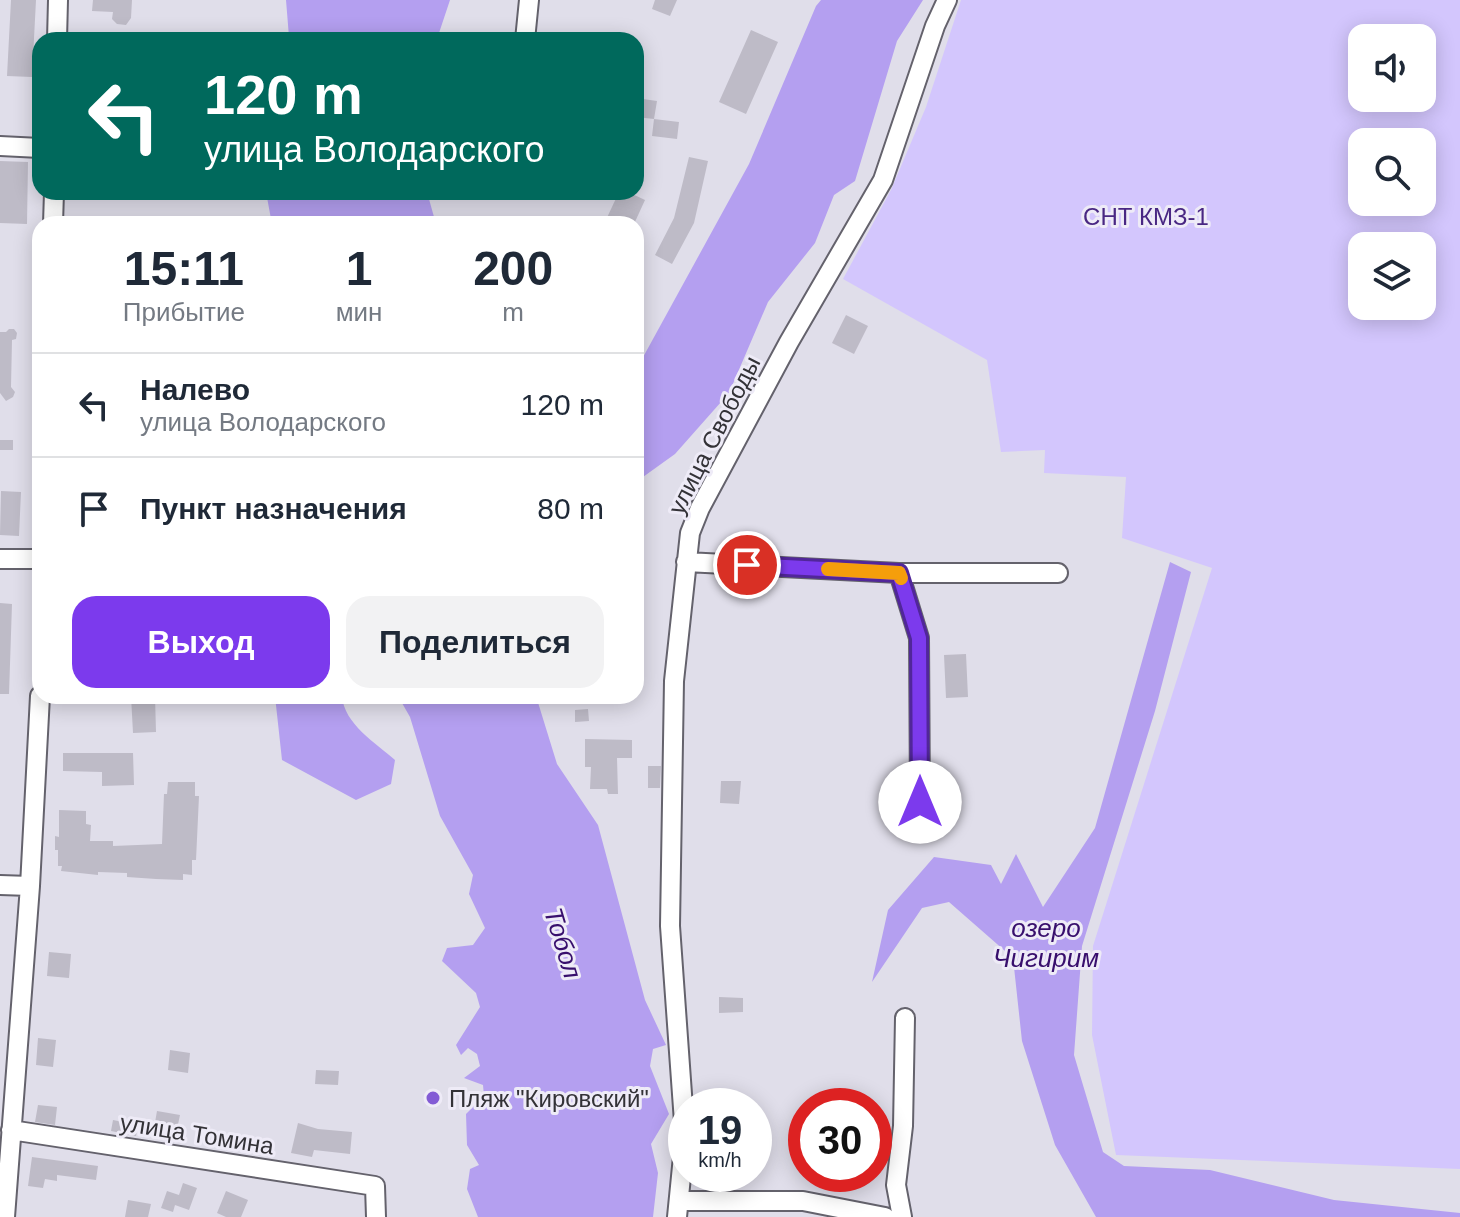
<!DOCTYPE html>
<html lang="ru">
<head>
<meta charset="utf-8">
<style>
	body { margin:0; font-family:Helvetica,sans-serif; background:#f2f2f3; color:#1f2937; height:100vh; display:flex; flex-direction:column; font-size:30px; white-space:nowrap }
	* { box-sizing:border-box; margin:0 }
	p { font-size:26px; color:#747a83 }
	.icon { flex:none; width:44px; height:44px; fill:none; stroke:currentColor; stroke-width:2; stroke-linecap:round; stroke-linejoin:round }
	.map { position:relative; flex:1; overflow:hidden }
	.sheet { position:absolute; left:32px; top:216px; width:612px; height:488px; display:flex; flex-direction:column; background:#fff; border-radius:24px; box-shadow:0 4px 20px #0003 }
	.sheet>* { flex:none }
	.hud { position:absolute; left:32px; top:32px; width:612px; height:168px; border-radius:24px; box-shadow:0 4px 20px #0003; background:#00695c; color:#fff; overflow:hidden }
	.controls { position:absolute; left:1348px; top:24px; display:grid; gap:16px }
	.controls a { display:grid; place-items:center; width:88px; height:88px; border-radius:16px; background:#fff; box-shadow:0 4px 20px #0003; font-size:40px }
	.speed { position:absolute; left:668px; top:1088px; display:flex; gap:16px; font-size:40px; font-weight:700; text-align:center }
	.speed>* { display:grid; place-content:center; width:104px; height:104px; border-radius:50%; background:#fff; box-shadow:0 4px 20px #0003; line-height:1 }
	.speed small { font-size:20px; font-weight:400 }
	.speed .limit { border:12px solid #d22; background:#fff; color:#111 }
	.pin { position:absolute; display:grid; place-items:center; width:68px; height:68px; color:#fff; margin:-34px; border:4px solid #fff; border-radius:50%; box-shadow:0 2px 8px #0007 }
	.me { position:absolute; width:88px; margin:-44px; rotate:0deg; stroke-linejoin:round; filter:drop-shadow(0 0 6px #0008) }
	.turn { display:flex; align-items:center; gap:28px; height:168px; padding:0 40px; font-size:36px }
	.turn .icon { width:104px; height:104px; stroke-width:2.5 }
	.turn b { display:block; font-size:56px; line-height:68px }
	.eta { display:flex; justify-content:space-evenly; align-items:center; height:136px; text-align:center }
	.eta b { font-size:48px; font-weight:600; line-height:56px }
	.action { display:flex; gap:16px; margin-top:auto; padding:16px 40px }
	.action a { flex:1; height:92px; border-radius:24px; background:#7c3aed; color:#fff; font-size:32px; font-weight:600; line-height:92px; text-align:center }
	.action a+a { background:#f2f2f3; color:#1f2937 }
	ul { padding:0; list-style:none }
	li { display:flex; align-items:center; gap:24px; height:104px; padding:0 40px; border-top:2px solid #e0e1e3 }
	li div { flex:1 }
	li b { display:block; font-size:30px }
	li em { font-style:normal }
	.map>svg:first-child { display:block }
	.green { fill:#d3c6fd; fill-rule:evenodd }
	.water { fill:#b49ff0 }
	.building { fill:#bebbc7 }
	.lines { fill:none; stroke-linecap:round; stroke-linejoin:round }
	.minor-casing { stroke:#64626c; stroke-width:22 }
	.minor { stroke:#fff; stroke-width:18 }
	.route-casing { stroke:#51269a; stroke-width:20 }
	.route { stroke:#7c3aed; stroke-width:14 }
	.slow { stroke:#f59e0b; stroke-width:14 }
	.poi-dot { fill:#835bd5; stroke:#eeebf7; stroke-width:3 }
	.labels { text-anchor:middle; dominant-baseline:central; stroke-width:6; stroke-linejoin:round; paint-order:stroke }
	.park-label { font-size:24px; fill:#492783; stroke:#eeebf7 }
	.street-label { font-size:24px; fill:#333237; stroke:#eeebf7 }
	.poi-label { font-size:24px; fill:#333237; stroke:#eeebf7; text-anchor:start }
	.water-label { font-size:26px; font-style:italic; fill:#380f6d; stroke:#eeebf7 }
</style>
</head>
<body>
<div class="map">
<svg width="1460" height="1217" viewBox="0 0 1460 1217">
	<rect width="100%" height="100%" fill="#e0deea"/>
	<path class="green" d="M961 0H1460V1169L1116 1155 1092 1035 1093 946 1212 568 1122 538 1126 477 1044 473 1045 450 1001 452 987 360 843 279 891 190 926 107ZM1362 38H1422V98H1362ZM1362 142H1422V202H1362ZM1362 246H1422V306H1362Z"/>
	<path class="water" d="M286 0H450L439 33 440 40H292L289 37Z
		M821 0H923L897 41 855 181 834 195 815 243 768 302 729 393 675 454 636 482V370L749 164 816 6Z
		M266 192H427L436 224H269L271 219Z
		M1170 562 1191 572 1155 711 1082 946 1074 1055 1103 1152 1124 1166 1210 1170 1334 1200 1460 1213V1217H1096L1055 1145 1022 1041 1013 958 949 902 922 908 872 982 888 910 934 857 991 865 1001 884 1016 854 1043 907 1095 828Z
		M275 696H342C344 724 376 743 395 760L391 784 356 800 282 760Z
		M398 696H536L557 764 598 825 645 1000 666 1045 653 1049 650 1066 669 1114 651 1144 658 1173 653 1217H478L467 1189 470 1169 479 1165 467 1145 466 1114 484 1096 483 1085 464 1078 480 1066 477 1054 468 1048 461 1055 456 1045 480 1007 476 993 442 961 447 948 473 945 485 928 469 894 473 875 440 816 410 717Z"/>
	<path class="building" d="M11 0H36L32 77 7 76Z
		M93 0H132L131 18 126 25 117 24 112 19 113 12 92 11Z
		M655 0H677L670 16 652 9Z
		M751 30 778 42 746 114 719 102Z
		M636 98 657 101 654 119 636 117Z
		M654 119 679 122 677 139 652 136Z
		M689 157 708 161 694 223 672 264 655 255 674 218Z
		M0 161 28 162 27 224 0 223Z
		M619 192H628L645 200 634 224H604Z
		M846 315 868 326 854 354 832 343Z
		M9 329H14L17 333 16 339 12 340 11 387 15 392 13 397 6 401 0 393V332H6Z
		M0 440H13V450H0Z
		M1 491 21 492 19 536 0 535Z
		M0 603 12 604 9 694H0Z
		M966 654 968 697 946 698 944 655Z
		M131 696H155L156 732 133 733Z
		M588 709 589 721 575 722V710Z
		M585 739 632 740V758H617L618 794H608L607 789H590L591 767H585Z
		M63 753H133L134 785 102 786V772L63 771Z
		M648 766H661L660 788H648Z
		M721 781H741L739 804 720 803Z
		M168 782H195V796H199L196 860H192V875L183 874V880L156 879 127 877V873L98 872V875L61 871 62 866H58V850H55V836L59 837V810L86 811V824L91 825 90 841H113V846L162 844 164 794H167Z
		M49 952 71 954 69 978 47 976Z
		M719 997 743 998V1012L719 1013Z
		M38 1038 56 1040 53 1067 36 1065Z
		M170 1050 190 1053 188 1073 168 1070Z
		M316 1070 339 1071 338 1085 315 1084Z
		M38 1105 57 1107 55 1125 35 1122Z
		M157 1111 180 1115 177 1129 172 1128 170 1137 153 1134Z
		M113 1120 138 1125 136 1136 111 1131Z
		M298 1123 318 1129 352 1132 350 1154 314 1150 312 1157 291 1153Z
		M32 1157 98 1166 96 1180 57 1175V1181L45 1179 43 1188 28 1186Z
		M183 1183 197 1188 189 1210 175 1205 173 1212 161 1208 167 1191 179 1195Z
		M226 1191 248 1200 241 1217H226L217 1213Z
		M128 1200 151 1204 148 1217H125Z"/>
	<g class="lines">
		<g class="minor-casing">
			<path id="minor" d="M57 40 58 0
				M525 40 529 0
				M0 146 40 148
				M53 224 54 192
				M0 559H40
				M686 562 899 573H1058
				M899 573 919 638 920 802
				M0 885 30 886
				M11 1130 375 1186 376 1217
				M679 1201H803L885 1217
				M5 1217 30 886 40 696
				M677 1217 685 1136 670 926 674 681 690 533 700 508 789 342 883 180 935 26 947 0
				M902 1217 896 1185 903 1126 905 1018"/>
		</g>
		<use href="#minor" class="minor"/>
	</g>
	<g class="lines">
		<g class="route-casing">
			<path id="route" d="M747 565 899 573 919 638 920 802"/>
		</g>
		<use href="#route" class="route"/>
		<path class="slow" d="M828 569 899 573 901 578"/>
	</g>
	<circle class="poi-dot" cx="433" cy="1098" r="8"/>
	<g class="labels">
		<g class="park-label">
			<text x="1146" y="216">СНТ КМЗ-1</text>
		</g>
		<g class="street-label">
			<text transform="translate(714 435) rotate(-63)">улица Свободы</text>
			<text transform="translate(197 1134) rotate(9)">улица Томина</text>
		</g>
		<g class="poi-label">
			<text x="449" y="1098">Пляж "Кировский"</text>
		</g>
		<g class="water-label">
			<text x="1046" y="928">озеро<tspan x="1046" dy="30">Чигирим</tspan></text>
			<text transform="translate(563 943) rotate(73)">Тобол</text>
		</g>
	</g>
</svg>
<div class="controls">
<a><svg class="icon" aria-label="sound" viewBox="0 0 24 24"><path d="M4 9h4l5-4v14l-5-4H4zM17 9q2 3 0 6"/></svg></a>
<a><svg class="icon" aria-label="search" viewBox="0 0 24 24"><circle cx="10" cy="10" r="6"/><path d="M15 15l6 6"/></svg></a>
<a><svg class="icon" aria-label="layers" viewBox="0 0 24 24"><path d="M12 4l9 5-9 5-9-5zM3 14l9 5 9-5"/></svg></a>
</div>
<div class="speed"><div>19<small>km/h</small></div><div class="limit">30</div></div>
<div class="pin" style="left:747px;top:565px;background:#d93025"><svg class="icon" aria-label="arrive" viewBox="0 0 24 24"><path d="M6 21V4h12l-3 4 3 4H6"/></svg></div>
<svg class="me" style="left:920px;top:802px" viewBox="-20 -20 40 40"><circle r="19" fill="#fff"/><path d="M0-13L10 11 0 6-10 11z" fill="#7c3aed"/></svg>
<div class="hud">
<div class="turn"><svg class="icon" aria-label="left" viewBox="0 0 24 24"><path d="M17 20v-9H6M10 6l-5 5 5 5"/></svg><div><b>120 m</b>улица Володарского</div></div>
</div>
<section class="sheet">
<div class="eta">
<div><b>15:11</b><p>Прибытие</p></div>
<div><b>1</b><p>мин</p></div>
<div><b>200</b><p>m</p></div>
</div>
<ul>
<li><svg class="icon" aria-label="left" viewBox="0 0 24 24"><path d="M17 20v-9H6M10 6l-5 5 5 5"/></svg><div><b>Налево</b><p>улица Володарского</p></div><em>120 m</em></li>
<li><svg class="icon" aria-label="arrive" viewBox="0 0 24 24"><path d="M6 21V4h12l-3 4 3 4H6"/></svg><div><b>Пункт назначения</b></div><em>80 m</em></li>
</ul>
<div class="action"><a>Выход</a><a>Поделиться</a></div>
</section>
</div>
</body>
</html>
